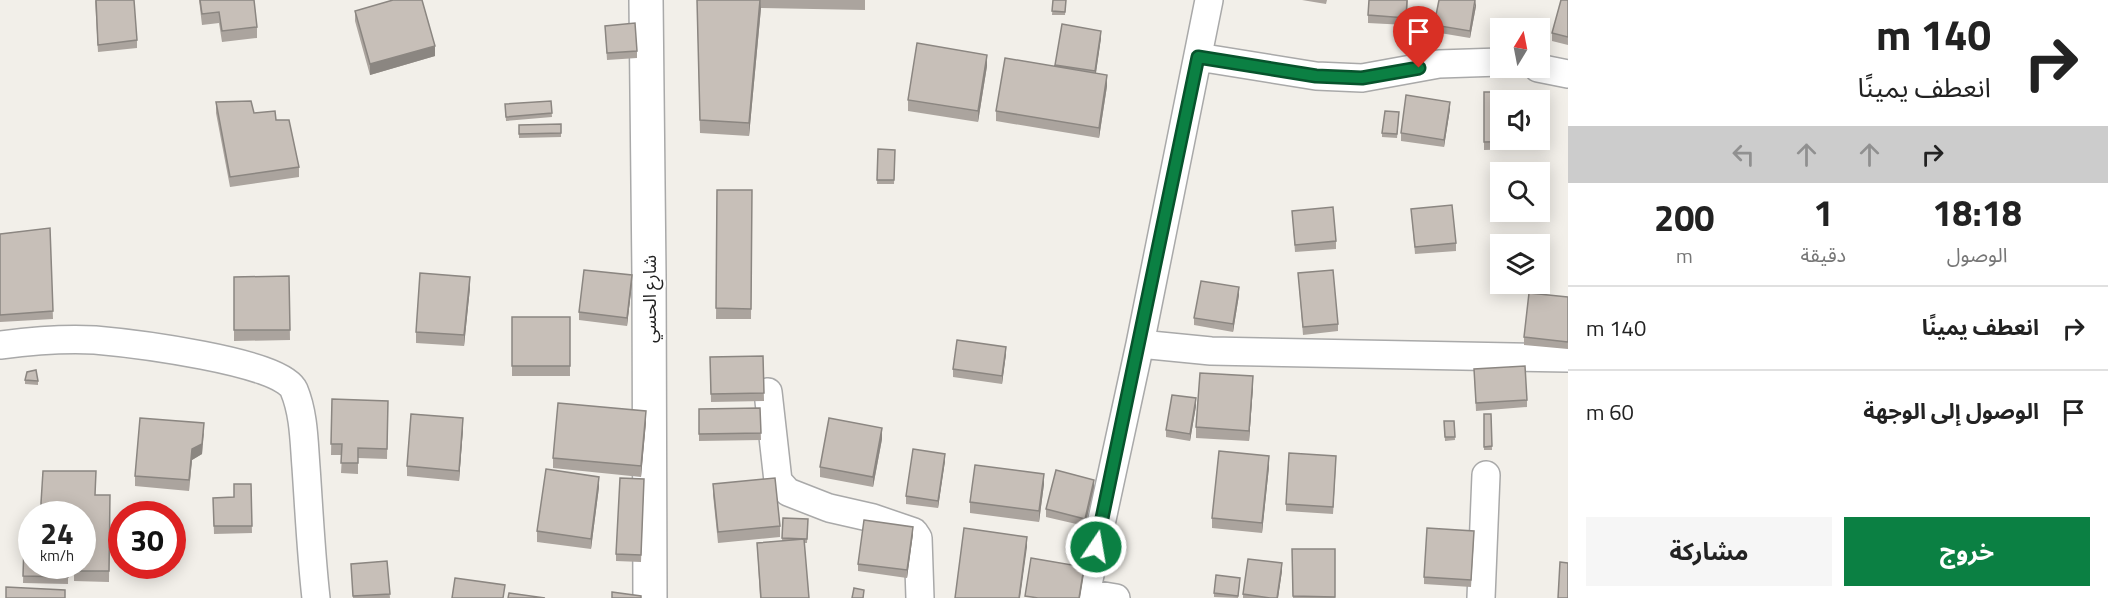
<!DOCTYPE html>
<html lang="ar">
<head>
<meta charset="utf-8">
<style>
	body { margin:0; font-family:"Titillium Web","Noto Sans Arabic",sans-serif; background:#f6f6f6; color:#222; direction:rtl; height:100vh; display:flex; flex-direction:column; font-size:22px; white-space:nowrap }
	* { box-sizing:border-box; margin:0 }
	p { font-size:20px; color:#767676 }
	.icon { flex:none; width:33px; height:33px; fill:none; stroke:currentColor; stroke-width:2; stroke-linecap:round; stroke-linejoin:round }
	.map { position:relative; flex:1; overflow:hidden; direction:ltr }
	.sheet { display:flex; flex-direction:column; background:#fff; width:540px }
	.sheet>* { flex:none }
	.guide { background:#fff; color:#222; overflow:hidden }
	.needle { width:39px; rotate:10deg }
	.controls { position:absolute; left:1490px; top:18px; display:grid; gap:12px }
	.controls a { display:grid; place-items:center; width:60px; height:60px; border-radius:0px; background:#fff; box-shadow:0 3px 15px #0003; font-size:30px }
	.speed { position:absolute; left:18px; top:501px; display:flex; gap:12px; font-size:30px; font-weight:700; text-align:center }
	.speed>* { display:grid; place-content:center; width:78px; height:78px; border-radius:50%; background:#fff; box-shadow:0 3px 15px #0003; line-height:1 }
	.speed small { font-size:15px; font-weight:400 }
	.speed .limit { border:9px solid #d22; background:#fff; color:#111 }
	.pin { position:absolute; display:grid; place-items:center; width:51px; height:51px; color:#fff; margin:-62px -26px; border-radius:50% 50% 50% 0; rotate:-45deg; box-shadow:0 0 6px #0007 }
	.pin .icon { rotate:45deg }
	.me { position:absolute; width:66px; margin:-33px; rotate:12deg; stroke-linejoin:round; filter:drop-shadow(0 0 4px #0008) }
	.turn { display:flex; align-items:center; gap:21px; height:126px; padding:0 18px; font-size:27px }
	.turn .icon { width:78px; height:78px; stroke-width:2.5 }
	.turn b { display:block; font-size:42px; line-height:51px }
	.lanes { display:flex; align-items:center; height:57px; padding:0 18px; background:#0003; justify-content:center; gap:30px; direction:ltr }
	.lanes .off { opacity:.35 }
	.eta { display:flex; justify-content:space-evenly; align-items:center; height:102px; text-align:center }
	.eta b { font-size:36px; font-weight:700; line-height:42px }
	.primary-button { display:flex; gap:12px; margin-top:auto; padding:12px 18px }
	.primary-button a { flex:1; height:69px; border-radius:0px; background:#0b8043; color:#fff; font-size:24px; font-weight:700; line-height:69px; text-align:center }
	.primary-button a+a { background:#f6f6f6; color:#222 }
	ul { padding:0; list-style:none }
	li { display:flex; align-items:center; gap:18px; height:84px; padding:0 18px; border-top:2px solid #e0e0e0 }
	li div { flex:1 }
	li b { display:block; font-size:22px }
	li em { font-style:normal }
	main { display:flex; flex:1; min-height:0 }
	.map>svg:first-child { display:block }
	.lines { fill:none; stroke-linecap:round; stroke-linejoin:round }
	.minor-casing { stroke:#a9a9a9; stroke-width:30 }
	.tertiary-casing { stroke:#a9a9a9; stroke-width:36 }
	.minor { stroke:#fff; stroke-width:27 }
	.tertiary { stroke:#fff; stroke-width:33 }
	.wall { fill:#aba49e }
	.shaded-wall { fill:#8b8681 }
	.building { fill:#c7bfb8; stroke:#8b8681; stroke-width:1.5 }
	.route-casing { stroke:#07532c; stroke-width:15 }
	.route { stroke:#0b8043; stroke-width:10 }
	.labels { text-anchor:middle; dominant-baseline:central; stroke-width:5; stroke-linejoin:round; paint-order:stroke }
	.street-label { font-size:18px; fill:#222; stroke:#fff }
</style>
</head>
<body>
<main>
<section class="sheet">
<div class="guide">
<div class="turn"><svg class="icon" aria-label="right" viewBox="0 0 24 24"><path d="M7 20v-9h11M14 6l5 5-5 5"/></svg><div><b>140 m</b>انعطف يمينًا</div></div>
<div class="lanes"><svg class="icon off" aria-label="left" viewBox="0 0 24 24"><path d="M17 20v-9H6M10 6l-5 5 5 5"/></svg><svg class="icon off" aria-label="ahead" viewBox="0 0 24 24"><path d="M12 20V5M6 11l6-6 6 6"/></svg><svg class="icon off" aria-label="ahead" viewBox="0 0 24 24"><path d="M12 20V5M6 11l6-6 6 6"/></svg><svg class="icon" aria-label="right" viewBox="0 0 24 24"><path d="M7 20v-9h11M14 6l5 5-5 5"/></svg></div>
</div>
<div class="eta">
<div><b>18:18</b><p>الوصول</p></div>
<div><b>1</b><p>دقيقة</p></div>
<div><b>200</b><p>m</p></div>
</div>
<ul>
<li><svg class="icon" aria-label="right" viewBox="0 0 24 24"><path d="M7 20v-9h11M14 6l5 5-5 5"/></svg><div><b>انعطف يمينًا</b></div><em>140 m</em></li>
<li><svg class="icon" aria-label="arrive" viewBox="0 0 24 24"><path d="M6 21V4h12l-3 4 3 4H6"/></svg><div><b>الوصول إلى الوجهة</b></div><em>60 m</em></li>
</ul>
<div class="primary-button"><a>خروج</a><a>مشاركة</a></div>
</section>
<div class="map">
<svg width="1568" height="598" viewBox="0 0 1568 598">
	<rect width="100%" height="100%" fill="#f2efe9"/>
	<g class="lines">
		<g class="minor-casing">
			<path id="minor" d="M1198 57 1316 76 1362 78 1439 64 1500 62
				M1538 68 1568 74
				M1140 344 1211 351 1568 358
				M0 345C31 341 64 338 95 340 129 343 282 361 294 390 304 414 304 442 306 467 309 510 311 554 316 598
				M768 392 778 481 788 492 829 508 873 518 914 532 918 538 920 598
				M1086 593 1116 598
				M1085 598 1140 344 1209 0
				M1481 598 1486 475"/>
		</g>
		<g class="tertiary-casing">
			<path id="tertiary" d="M646 0 649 275 650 598"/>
		</g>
		<use href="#minor" class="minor"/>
		<use href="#tertiary" class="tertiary"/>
	</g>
	<path class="wall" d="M95 0 137 40V48L98 52Z
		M199 0H254L257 27V38L222 42 219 23 202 25Z
		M697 0H865V10L761 8 749 136 700 133Z
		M1053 0H1066L1065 15H1052Z
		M1302 0H1327L1326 4Z
		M1408 0 1406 25 1368 23V15Z
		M1568 0V45L1552 41V33Z
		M1476 6 1470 38 1434 32V25Z
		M355 11 435 56 370 75 355 21Z
		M1062 24 1101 38 1096 73 1107 86 1099 138 996 121V111L1055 66Z
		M605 26 637 51V58L607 60Z
		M987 66 978 122 908 111V100Z
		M1484 92 1531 140V149L1484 150Z
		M551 101 552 117 506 121 505 104Z
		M216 102 276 120 299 167V177L230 187 216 113Z
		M1450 109 1444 147 1401 141V133Z
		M1399 116 1397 138 1382 137V133Z
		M561 124V137L519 138V125Z
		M878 149 895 150 894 184H877Z
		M717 190H752L751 319H716Z
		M1411 209 1456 243V251L1415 254Z
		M1292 211 1336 241V249L1295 252Z
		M50 228 53 319 0 322V234Z
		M1298 273 1338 324V331L1303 335Z
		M289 276 290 340 234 341V277Z
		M632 283 627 326 579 320V312Z
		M470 288 464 346 416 343V332Z
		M1239 295 1233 332 1194 325V318Z
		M1568 297V349L1524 345V337Z
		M512 317H570V376H512Z
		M1006 354 1002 384 953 377V369Z
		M763 356 764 401 711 402 710 357Z
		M1474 369 1527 400V407L1476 411Z
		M25 380 38 381V385L25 384Z
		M1253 387 1249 441 1196 438V427Z
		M332 399 388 401 387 459 358 458V474L341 473 342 455H331Z
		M1196 406 1190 441 1166 437V430Z
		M760 408 761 440 699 441V409Z
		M1484 414H1491L1492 450H1484Z
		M1444 421H1454L1455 440 1445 441Z
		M646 422 641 477 553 468V458Z
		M463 429 459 481 407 476V466Z
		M204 433 202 454 192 460 189 491 135 486V476Z
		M882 439 873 487 820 477V467Z
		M945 461 938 508 906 504V496Z
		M1336 463 1333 514 1286 511V504Z
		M1269 467 1262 533 1212 528V518Z
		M644 479 641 562 616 561V554Z
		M251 484 252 533 214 534 213 498 234 497Z
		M713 484 780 526V537L718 543 713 495Z
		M1044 484 1039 522 970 513V502Z
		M599 487 591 549 537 542V531Z
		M1094 487 1085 526 1046 517V509Z
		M95 495H110L109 582 74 581V566L82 514H41V503Z
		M783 518 808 519 807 543H804L809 598H760L757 543 782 541Z
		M913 534 907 578 858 571V564Z
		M1474 538 1471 587 1424 584V577Z
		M24 544 68 566V584L23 583Z
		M1292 549H1335V598H1293Z
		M387 561 390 598H353L351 564Z
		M1282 571 1278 598H1243V594Z
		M1240 582 1238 598 1214 597V593Z"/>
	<path class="shaded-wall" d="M760 0 761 8 749 136V123Z
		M1476 0V6L1470 38V31Z
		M1101 31V38L1095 79V71Z
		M435 46V56L370 75V64Z
		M987 55V66L978 122V111Z
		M1107 75V86L1099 138V128Z
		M1450 102V109L1444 147V140Z
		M632 275V283L627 326V318Z
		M470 277V288L464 346V335Z
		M1239 287V295L1233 332V324Z
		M1006 347V354L1002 384V376Z
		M1253 376V387L1249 441V431Z
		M1196 398V406L1190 441V434Z
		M646 411V422L641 477V466Z
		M463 418V429L459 481V471Z
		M204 423 202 454 192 460 189 491 192 449Z
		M882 428V439L873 487V477Z
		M945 454V461L938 508V501Z
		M1269 456V467L1262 533V523Z
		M1044 474V484L1039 522V511Z
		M599 477V487L591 549V539Z
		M1094 480V487L1085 526V519Z
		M913 527V534L907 578V570Z
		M1027 537V547L1020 598H1019Z
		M1282 563V571L1278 598H1277Z
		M1084 567V574L1080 598H1079Z"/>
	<path class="building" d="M96 0H134L137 40 98 45Z
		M200 0H254L257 27 222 31 219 12 202 14Z
		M393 0H422L435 46 370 64 355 11Z
		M697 0H760L749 123 700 120Z
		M1053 0H1066L1065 12 1052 11Z
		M1369 0H1407L1406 18 1368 15Z
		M1439 0H1475L1470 31 1434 25Z
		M1561 0H1568V37L1552 33Z
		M635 23 637 51 607 53 605 26Z
		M1062 24 1101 31 1095 71 1055 65Z
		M917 43 987 55 978 111 908 100Z
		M1005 58 1107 75 1099 128 996 111Z
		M1484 92H1530V100H1500V140H1531V141L1484 142Z
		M1406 95 1450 102 1444 140 1401 133Z
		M251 101 254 113 275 111 276 120H289L299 167 230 177 216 102Z
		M551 101 552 113 506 117 505 104Z
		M1385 111 1399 112 1397 134 1382 133Z
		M561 124V133L519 134V125Z
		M878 149 895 150 894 180H877Z
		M717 190H752L751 309 716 308Z
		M1452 205 1456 243 1415 247 1411 209Z
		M1333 207 1336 241 1295 245 1292 211Z
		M50 228 53 311 0 315V234Z
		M584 270 632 275 627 318 579 312Z
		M1333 270 1338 324 1303 327 1298 273Z
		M420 273 470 277 464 335 416 332Z
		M289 276 290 330H234V277Z
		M1201 281 1239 287 1233 324 1194 318Z
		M1529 293 1568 297V342L1524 337Z
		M512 317H570V366H512Z
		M957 340 1006 347 1002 376 953 369Z
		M763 356 764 393 711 394 710 357Z
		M1525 366 1527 400 1476 403 1474 369Z
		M36 370 38 381 25 380 27 372Z
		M1200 373 1253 376 1249 431 1196 427Z
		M1172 395 1196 398 1190 434 1166 430Z
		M332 399 388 401 387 449 358 448V463H341L342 444H331Z
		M558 403 646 411 641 466 553 458Z
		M760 408 761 433 699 434V409Z
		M411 414 463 418 459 471 407 466Z
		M1484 414H1491L1492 446 1484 447Z
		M140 418 204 423 202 444 192 449 189 480 135 476Z
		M829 418 882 428 873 477 820 467Z
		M1444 421H1454L1455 437H1445Z
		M913 449 945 454 938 501 906 496Z
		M1219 451 1269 456 1262 523 1212 518Z
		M1289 453 1336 456 1333 507 1286 504Z
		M975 465 1044 474 1039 511 970 502Z
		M546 469 599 477 591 539 537 531Z
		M1056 470 1094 480 1085 519 1046 509Z
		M43 471H96L95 495H110L109 571H74V566H82V514H42L41 503Z
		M620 478 644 479 641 555 616 554Z
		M775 478 780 526 718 532 713 484Z
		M234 484H251L252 526H214L213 498 234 497Z
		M783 518 808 519 807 539 782 538Z
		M864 520 913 527 907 570 858 564Z
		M964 528 1027 537 1019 598H955Z
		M1427 528 1474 531 1471 580 1424 577Z
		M804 539 809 598H761L757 543Z
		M24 544 32 545V566H68V577L23 576Z
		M1292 549H1335V597L1293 596Z
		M1031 558 1084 567 1079 598H1038L1025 596Z
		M1248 559 1282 563 1277 598H1270L1243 594Z
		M387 561 390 594 353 596 351 564Z
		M1560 562 1568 563V598H1558Z
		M1216 575 1240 578 1238 596 1214 593Z
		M455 578 505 585 503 598H452Z
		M6 587 65 590V598H6Z
		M854 588 864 590 863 598H852Z
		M612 592 641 596V598H612Z
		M509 593 545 598H508Z"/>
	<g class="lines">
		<g class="route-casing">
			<path id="route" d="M1096 547 1198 57 1316 76 1362 78 1419 68"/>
		</g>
		<use href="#route" class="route"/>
	</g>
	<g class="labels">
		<g class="street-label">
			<text transform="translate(649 299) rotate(-90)">شارع الحسي</text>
		</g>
	</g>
</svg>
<div class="controls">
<a><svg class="needle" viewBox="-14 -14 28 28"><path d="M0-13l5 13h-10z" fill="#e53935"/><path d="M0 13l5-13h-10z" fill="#767676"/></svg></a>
<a><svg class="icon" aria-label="sound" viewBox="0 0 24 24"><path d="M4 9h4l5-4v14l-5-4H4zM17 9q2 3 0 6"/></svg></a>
<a><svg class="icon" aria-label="search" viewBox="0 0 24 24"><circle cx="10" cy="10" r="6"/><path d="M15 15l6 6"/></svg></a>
<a><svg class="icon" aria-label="layers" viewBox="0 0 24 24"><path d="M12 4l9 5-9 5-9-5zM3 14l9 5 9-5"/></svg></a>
</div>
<div class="speed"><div>24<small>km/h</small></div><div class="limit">30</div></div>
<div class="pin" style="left:1419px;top:68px;background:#d93025"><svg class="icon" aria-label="arrive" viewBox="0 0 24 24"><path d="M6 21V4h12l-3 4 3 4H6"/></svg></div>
<svg class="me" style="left:1096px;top:547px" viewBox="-20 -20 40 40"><circle r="17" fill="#0b8043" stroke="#fff" stroke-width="3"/><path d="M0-11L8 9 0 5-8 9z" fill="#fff"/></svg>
</div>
</main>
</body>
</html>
